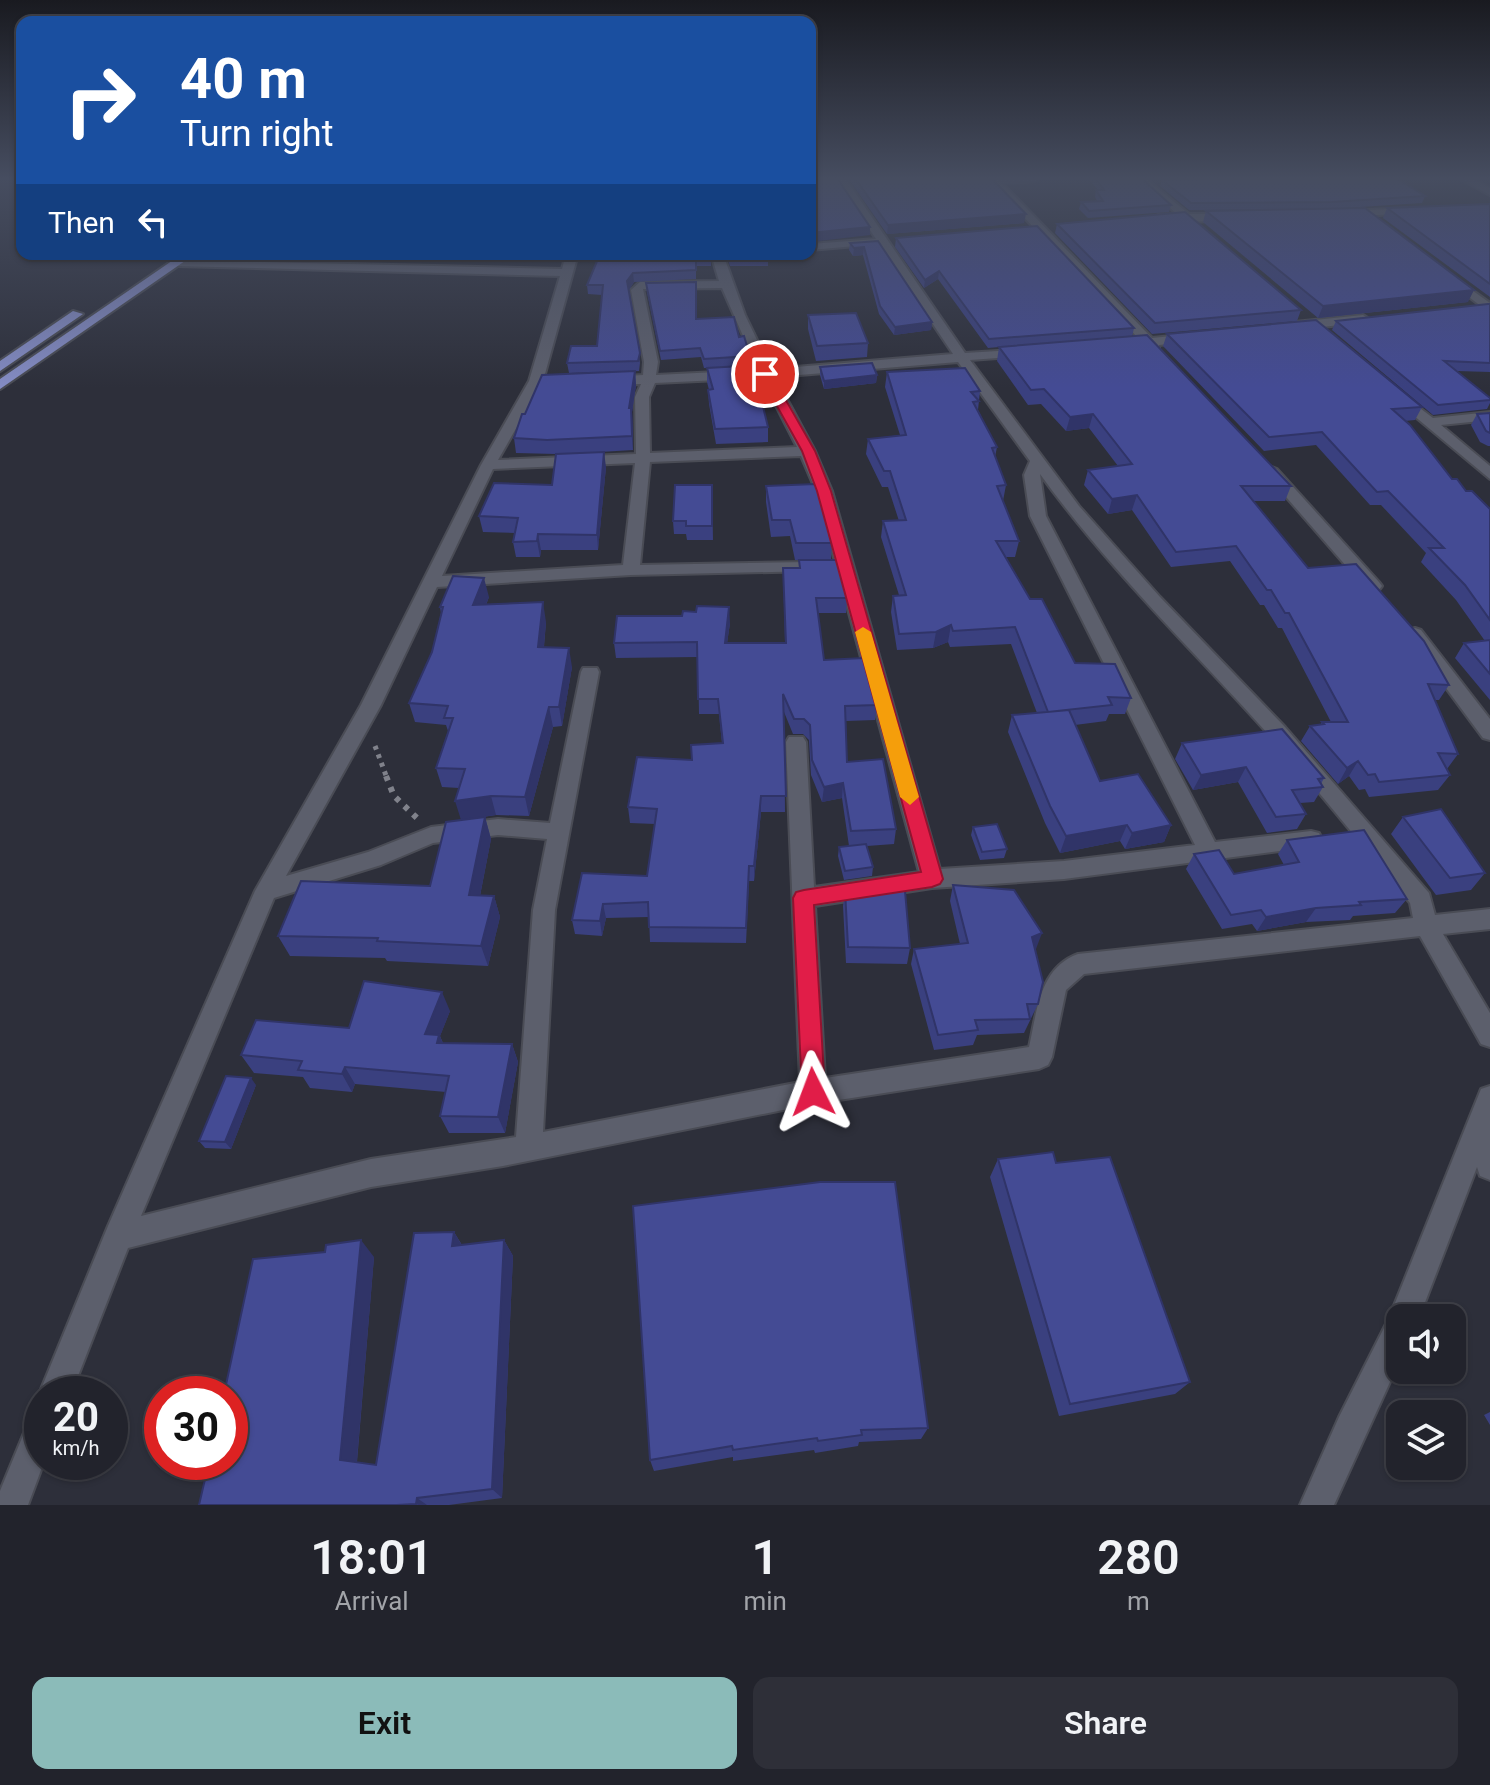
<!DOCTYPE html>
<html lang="en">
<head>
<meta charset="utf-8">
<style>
	body { margin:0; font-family:Roboto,sans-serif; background:#2e2f38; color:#f1f3f6; height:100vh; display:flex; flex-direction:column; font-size:30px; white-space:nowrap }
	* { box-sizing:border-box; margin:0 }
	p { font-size:26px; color:#a2a4a9 }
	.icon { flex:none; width:44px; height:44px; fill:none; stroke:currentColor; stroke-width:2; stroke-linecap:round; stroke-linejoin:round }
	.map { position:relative; height:1505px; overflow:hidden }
	.drawer { display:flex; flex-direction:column; background:#22232c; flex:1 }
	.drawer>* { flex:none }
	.banner { position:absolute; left:16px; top:16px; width:800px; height:244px; border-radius:16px; box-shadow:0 2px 6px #0004,0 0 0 2px #3f4048; background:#1a4fa0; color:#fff; overflow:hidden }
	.fabs { position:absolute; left:1386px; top:1304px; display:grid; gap:16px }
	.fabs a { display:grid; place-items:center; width:80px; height:80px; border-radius:16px; background:#22232c; box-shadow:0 2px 6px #0004,0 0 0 2px #3f4048; font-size:40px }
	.speed { position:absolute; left:24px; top:1376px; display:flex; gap:16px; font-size:40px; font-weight:700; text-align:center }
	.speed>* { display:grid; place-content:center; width:104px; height:104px; border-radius:50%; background:#22232c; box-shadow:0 2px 6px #0004,0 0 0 2px #3f4048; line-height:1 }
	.speed small { font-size:20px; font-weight:400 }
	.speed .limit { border:12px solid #d22; background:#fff; color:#111 }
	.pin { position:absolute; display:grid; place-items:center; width:68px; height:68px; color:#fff; margin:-34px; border:4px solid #fff; border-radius:50%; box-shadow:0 2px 8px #0007 }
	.me { position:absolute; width:88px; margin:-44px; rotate:357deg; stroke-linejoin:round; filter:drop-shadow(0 0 6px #0008) }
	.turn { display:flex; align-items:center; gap:28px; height:168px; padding:0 32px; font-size:36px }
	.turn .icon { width:104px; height:104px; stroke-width:2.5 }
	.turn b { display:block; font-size:56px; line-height:68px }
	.then { display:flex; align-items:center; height:76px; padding:0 32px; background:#0003; gap:16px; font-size:30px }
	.eta { display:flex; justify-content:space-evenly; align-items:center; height:136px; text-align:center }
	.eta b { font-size:48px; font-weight:600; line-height:56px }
	.action { display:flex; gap:16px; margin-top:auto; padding:16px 32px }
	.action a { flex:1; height:92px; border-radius:16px; background:#8bbbb9; color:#111; font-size:32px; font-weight:600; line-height:92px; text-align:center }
	.action a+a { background:#2e2f38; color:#f1f3f6 }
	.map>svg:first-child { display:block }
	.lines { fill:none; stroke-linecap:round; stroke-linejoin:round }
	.minor-casing { stroke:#4a4c55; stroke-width:4 }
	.primary-casing { stroke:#4a4c55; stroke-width:4 }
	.path-far1 { stroke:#80828b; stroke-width:5; stroke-dasharray:4 5; stroke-linecap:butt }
	.path { stroke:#80828b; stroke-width:6; stroke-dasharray:5 7; stroke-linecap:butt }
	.minor { fill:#5c5f6c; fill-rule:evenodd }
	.primary { fill:#848cc4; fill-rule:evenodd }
	.wall { fill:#3a407f }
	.shaded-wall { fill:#303468 }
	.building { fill:#444b94; stroke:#303468; stroke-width:2 }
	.route { fill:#e11d48; stroke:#92132f; stroke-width:2 }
	.slow { fill:#f59e0b }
</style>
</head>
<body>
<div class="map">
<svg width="1490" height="1505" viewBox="0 0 1490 1505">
	<rect width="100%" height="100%" fill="#2d2f3a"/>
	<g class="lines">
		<g class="minor-casing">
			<path id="minor" d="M835 178H845L965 353 1029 349V355L1024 356 970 360 1079 506 1160 597 1285 727 1429 893 1435 915 1490 909V929L1443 934 1490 1013V1047L1481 1044 1420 936 1084 974 1066 990 1052 1057 1048 1065 1039 1069 813 1104 503 1166 371 1187 128 1248 71 1394H42V1400L39 1394 108 1226 255 891 361 705 481 465 529 381 560 276 175 266 169 263 175 260 562 269 566 254H578L543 381 498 460 636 454 635 397 641 384 609 385 602 381 609 377 643 375 644 362 631 290 640 282 719 281 711 254H723L745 315 771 369 953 354 879 244 810 250V244L876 239ZM722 288 758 370 656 375 658 362 643 289ZM958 362 1030 461 1024 475 1030 516 1195 845 1064 861 940 869 832 491 815 451 775 377ZM762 378 797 447 650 453 649 397 655 383ZM801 456 816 491 919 872 814 887 806 742 803 737H789L786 742 800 1082 543 1132 555 910 599 672 597 668H583L581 672 550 823 498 819 431 827 368 852 286 876 381 705 437 587 631 575 815 571 817 567 809 562 640 565 650 462ZM635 463 623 565 442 576 493 469ZM1040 474C1108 568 1192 649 1269 735 1318 789 1363 847 1410 903L1413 918 1078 954C1039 968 1037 1012 1029 1047L825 1078 815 906 932 888 1064 879 1311 847 1319 845 1322 839 1319 833 1311 831 1215 842 1046 516ZM498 835 547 839 533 910 516 1137 371 1159 141 1216 274 898 381 865 433 843Z
				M987 178H1040L1035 181 1002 183 1152 338 1192 334 1196 335V341L1159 345V350L1154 351 1146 346 1123 347V341L1139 339Z
				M1135 178H1145L1189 214H1230L1235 217 1230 220 1189 222 1158 219V215L1177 214Z
				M1459 178H1471L1490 188V195Z
				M1414 208V212L1410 213 1346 217 1341 214 1346 211Z
				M1452 276 1490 303V313L1448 281 1446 279Z
				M1363 315 1369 319 1367 322 1295 330 1289 326 1295 322Z
				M1400 393 1433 418 1490 412V420L1441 425 1490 466V479L1395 400 1393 397Z
				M1272 467 1277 469 1379 582 1382 586 1379 590H1367L1267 475 1264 472Z
				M1415 628 1421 630 1490 719V740L1483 738 1409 638 1406 634 1409 630Z
				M1490 1086V1180L1480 1176 1477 1167 1419 1318H1400V1360L1334 1505H1300L1339 1417 1389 1318 1481 1089Z
				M42 1411 44 1462 28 1505H0V1491L31 1416Z"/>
		</g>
		<g class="primary-casing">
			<path id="primary" d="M182 254H195L0 389V379Z
				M73 311 83 314 0 371V361Z"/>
		</g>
		<path class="path-far1" d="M375 746 387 778"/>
		<path class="path" d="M386 776 394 796 418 819"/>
		<use href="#minor" class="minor"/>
		<use href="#primary" class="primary"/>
	</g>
	<path class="wall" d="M848 178H991L1024 223 887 234Z
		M1088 178H1141L1171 205 1169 212 1088 218 1079 209 1081 202 1097 201 1095 197 1096 190H1098Z
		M1228 178H1396L1425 196 1422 203 1329 209 1189 210 1160 186 1162 180 1230 179Z
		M1490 204V297L1383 218 1387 208Z
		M1206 211 1468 302 1318 318 1203 222Z
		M1057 224 1301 310 1297 321 1152 334 1055 233Z
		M896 238 1134 328 1132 337 1291 486 1285 501H1253L1308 568 1449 685 1439 700H1435L1458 754 1447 769 1450 775 1438 790 1369 797 1365 789 1359 790 1349 776 1338 784 1301 741 1310 726 1320 725 1322 722H1331L1282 628H1278L1264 605H1260L1230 561 1171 567 1132 510 1108 514 1084 485 1088 470 1118 466 1089 428 1066 431 1041 404 1028 405 997 361 999 347 988 348 938 279 924 288 895 247Z
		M878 241 932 322 931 330 894 335 879 314 863 255 853 256 849 250 850 243Z
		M600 254 711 257V266H696V279L634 282 629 290 640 363 639 371 569 373 567 363 597 346 602 295 588 294 587 285Z
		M726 254H768V266H730Z
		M646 283 696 319 739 337 750 356V365L766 378V392L760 393 768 427V442L716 444 709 404 708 390H709L707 382V368H704L701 357 661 360 647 292Z
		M1490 304V372L1457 371 1490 398V403L1487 409 1433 415 1332 330 1336 321Z
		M808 315 868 343 867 357 816 361 808 329Z
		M1167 334 1422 407 1415 420 1405 421 1452 479 1490 509V700L1455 658 1464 643 1485 641 1456 600 1421 562 1426 553 1381 505H1370L1316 445 1264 451 1163 346Z
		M820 367 877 375 876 383 824 389 820 375Z
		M635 371 636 385 632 412 633 450 567 454 606 467 598 550H541L540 557H516L513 542 515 533 483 532 479 516 552 485 556 454 516 453 514 438 525 414Z
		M887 372 980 391 978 410 997 447 995 457 1006 485 1003 501 1019 541 1015 557H1006L1030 599 1075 663 1131 698 1125 714H1109L1106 721 1075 725 1100 781 1171 825 1164 842 1125 849 1120 841 1060 853 1045 823 1008 732 1012 715 1037 713 1011 644 950 647 948 642 933 648 897 650 891 612 893 596 899 595 881 537 883 521H899L888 487H882L866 454 868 439 900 435 885 387Z
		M1490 413V446H1488L1480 442 1471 425 1477 414Z
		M712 485 713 540H687L686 534H674L673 521Z
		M766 486 832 543 831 559 795 560 790 536 771 537 766 502Z
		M799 560 847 598 846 613H818L824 660 877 705 875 720 846 721 847 762 896 829 894 844 867 846 873 867 872 876 844 880 838 856 839 847 849 846 842 798 822 802 811 775 809 740 803 734H793L784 712 785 812H761L754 881H749L746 943 650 942 649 917 606 918 602 936 575 934 572 920 647 876 655 824 630 823 628 807 692 760 722 743 719 714H699L698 657 616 658 614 643 730 623 727 643H785L783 568H799Z
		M489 597 486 605 546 622 544 647 572 667 562 726 553 727 529 816 496 815 462 820 485 817 491 839 480 896H494L500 917 488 966 387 961 385 958 290 956 278 936 430 886 461 820 459 788 442 787 436 768 448 731 446 725 415 722 409 703 432 652 441 613 440 607Z
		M1182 743 1324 778 1321 784 1323 787 1314 802 1300 803 1306 814 1297 829 1267 833 1238 782 1193 790 1175 759Z
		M1403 817 1485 873 1471 890 1436 895 1391 834Z
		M973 827 1007 849 1004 858 980 860 971 835Z
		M1287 840 1407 899 1395 913 1353 916 1350 920 1306 922 1257 931 1252 924 1222 929 1186 869 1194 854 1234 874 1284 865 1278 854Z
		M953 885 1036 949H1035L1038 1004 1024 1033 977 1035 973 1045 934 1050 911 964 914 949 960 944 950 901Z
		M845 890 884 891 910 948 907 964 846 963 843 906Z
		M450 1011 440 1036 443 1043 512 1044 518 1062 505 1133H449L440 1116 446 1092 355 1084 352 1092 310 1088 303 1077 254 1073 241 1055 349 1028Z
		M256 1085 231 1149 205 1148 199 1141Z
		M998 1159 1056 1163 1190 1382 1175 1394 1059 1416 990 1177Z
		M633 1206 928 1428 921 1439 859 1442 858 1446 815 1453 814 1450 733 1461V1457L654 1471 650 1460Z
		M454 1232 462 1245 504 1240 513 1256 502 1498 449 1505H199L374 1257 357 1462 376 1465Z
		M1490 1412V1425L1484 1415Z"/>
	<path class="shaded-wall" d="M1026 214 1024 223 887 234 888 225Z
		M870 227V235L810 242V233Z
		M864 247 863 255 853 256 854 248Z
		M939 271 938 279 924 288 925 280Z
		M633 273 634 282 628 291 627 281Z
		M1474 290 1468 302 1318 318 1323 306Z
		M932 322 931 330 894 335 895 327Z
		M635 371 636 385 632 412 633 450 629 408Z
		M877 375 876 383 824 389V381Z
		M1093 414 1089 428 1066 431 1070 417Z
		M604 452 606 467 598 550 597 535Z
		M1137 495 1132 510 1108 514 1112 499Z
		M538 534 541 550 540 557 537 541Z
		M484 578 489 597 478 624 473 605Z
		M543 602 546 622 542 666 538 647Z
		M729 607 730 623 725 658V643Z
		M951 625 948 642 933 648 936 632Z
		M569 648 572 667 562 726 559 707Z
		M549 707 553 727 529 816 525 797Z
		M1358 761 1349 776 1338 784 1347 768Z
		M1246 767 1238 782 1193 790 1201 775Z
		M843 783 842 798 822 802 824 787Z
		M491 796 496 815 461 820 455 801Z
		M761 796V812L754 881V866Z
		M485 817 491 839 476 916 469 895Z
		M1127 825 1120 841 1060 853 1066 836Z
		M1171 825 1164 842 1125 849 1132 833Z
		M494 896 500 917 488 966 481 946Z
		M603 904 606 918 602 936 600 921Z
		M1316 908 1306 922 1257 931 1266 917Z
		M1042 933 1036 949 1026 952 1032 937Z
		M442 992 450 1011 440 1036 447 1054 425 1034Z
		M512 1044 518 1062 505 1133 498 1117Z
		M345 1067 355 1084 352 1092 342 1074Z
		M251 1078 256 1085 231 1149 225 1142Z
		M454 1232 464 1249 452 1246Z
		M361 1240 374 1257 356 1471 340 1460Z
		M504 1240 513 1256 502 1498 492 1489Z
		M417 1498 427 1505H418L416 1504Z"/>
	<path class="building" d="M810 178H837L870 227 810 233Z
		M855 178H991L1026 214 888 225Z
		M1095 178H1141L1171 205 1089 211 1081 202 1103 201 1096 190H1104Z
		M1241 178H1396L1425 196 1332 202 1191 203 1162 180 1242 178Z
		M1490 204V284L1387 208Z
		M1365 208 1474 290 1323 306 1206 211Z
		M1185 212 1301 310 1155 323 1057 224Z
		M1037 226 1134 328 989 339 939 271 925 280 896 238Z
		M878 241 932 322 895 327 880 306 864 247 854 248 850 243Z
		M600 254H710L711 257H696V270L633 273 627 281 640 353 638 361 567 363 571 346H597L603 285H587Z
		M729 254H768V256L730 257Z
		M696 282V319L734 317 739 337 744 336 750 356 704 359 700 348 660 351 646 283Z
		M1488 304H1490V363L1444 361 1490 398V400L1438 405 1336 321Z
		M856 313 868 343 817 346 808 315Z
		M1316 320 1422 407 1392 409 1410 425 1452 479H1457L1466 491H1472L1490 509V620L1465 585 1429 548H1444L1388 491 1377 492 1322 432 1269 437 1167 334Z
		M1147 335 1291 486H1241L1308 568 1356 564 1424 641 1449 685 1428 684 1458 754 1438 753 1450 775 1379 782 1375 774 1368 775 1358 761 1347 768 1310 726 1324 724 1322 722H1348L1289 613H1285L1271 590H1267L1236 546 1176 552 1137 495 1112 499 1088 470 1132 464 1093 414 1070 417 1044 389 1031 390 999 347Z
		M872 363 877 375 824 381 820 367Z
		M759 365 766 378H756L768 427 715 429 708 390 713 389 707 368Z
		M965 368 980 391 971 392 979 401 973 402 997 447 992 448 1006 485 997 486 1019 541H996L1030 599H1042L1075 663 1115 664 1131 698 1108 697 1112 705 1048 712 1015 627 953 631 951 625 936 632 899 634 893 596 906 595 883 521 906 520 890 471H884L868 439 906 435 887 372Z
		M635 371 629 408H631L632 436 547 440 514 438 522 414H525L542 375Z
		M1490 413V433L1486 431 1477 414Z
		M604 452 597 535 538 534 537 541 513 542 518 518 479 516 494 483 552 485 556 454Z
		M816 484 832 543H796L790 520H772L766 486Z
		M675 485H712V526H686V521H673Z
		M799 560H837L847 598H816L824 660 864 658 877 705 845 706 847 762 883 759 896 829 851 831 843 783 824 787 812 760 810 725 804 719H794L783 694 786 796H761L754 866H749L746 928 649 927 648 902 603 904 600 921 572 920 582 873 647 876 657 809 628 807 637 757 692 760 691 745 723 743 718 699H698L697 642 614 643 617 616H682L683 611 696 612 697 606 729 607 725 643H786L783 568H800Z
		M453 576 484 578 473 605 543 602 538 647 569 648 559 707H549L525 797 491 796 455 801 465 769 436 768 453 718H444L448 706 409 703 432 652 443 607H440Z
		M1490 640V674L1464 643Z
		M1069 710 1100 781 1138 774 1171 825 1132 833 1127 825 1066 836 1050 806 1012 715Z
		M1282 729 1324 778 1318 779 1323 787 1292 790 1306 814 1276 817 1246 767 1201 775 1182 743Z
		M1441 809 1485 873 1450 878 1403 817Z
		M485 817 469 895 494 896 481 946 377 941 378 938 278 936 301 881 430 886 446 822Z
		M997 824 1007 849 982 852 973 827Z
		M1364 830 1407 899 1359 902 1361 905 1316 908 1266 917 1261 910 1231 915 1194 854 1219 850 1234 874 1299 862 1287 840Z
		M866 844 873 867 845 871 839 847Z
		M882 883 884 891H905L910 948 848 947 845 890Z
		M953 885 1014 890 1042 933 1032 937 1043 982 1038 1004H1027L1030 1019 975 1020 978 1030 938 1035 914 949 968 943Z
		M364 981 442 992 425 1034 439 1035 437 1043 512 1044 498 1117 440 1116 449 1076 345 1067 342 1074 298 1070 302 1061 241 1055 256 1020 349 1028Z
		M226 1076 251 1078 225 1142 199 1141Z
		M1053 1152 1056 1163 1110 1157 1190 1382 1070 1404 998 1159Z
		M820 1182H895L928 1428 861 1430 862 1435 818 1441 817 1438 733 1450 732 1446 650 1460 633 1206Z
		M454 1232 452 1246 504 1240 492 1489 417 1498 416 1504 397 1505H199L209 1462H230V1394H224L253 1259 325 1252 326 1245 361 1240 340 1460 376 1465 414 1233Z"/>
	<linearGradient id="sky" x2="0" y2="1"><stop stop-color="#191a20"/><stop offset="0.46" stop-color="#464d60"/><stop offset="1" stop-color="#464d60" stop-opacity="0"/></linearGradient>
	<rect width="1490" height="388" fill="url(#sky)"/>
	<path class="route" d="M765 371 771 374 815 451 831 491 943 879 940 884 932 887 814 905 825 1092 822 1100 813 1103 805 1100 802 1092 793 898 796 892 804 890 921 872 817 491 802 451 759 374Z"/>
	<path class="slow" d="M863 627 871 632 919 797 910 805 900 797 855 632Z"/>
</svg>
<div class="fabs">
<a><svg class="icon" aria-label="sound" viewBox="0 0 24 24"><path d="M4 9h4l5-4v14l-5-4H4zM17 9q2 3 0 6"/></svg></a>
<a><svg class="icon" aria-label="layers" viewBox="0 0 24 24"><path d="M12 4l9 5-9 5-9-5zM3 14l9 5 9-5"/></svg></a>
</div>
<div class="speed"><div>20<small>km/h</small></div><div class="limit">30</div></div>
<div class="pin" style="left:765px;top:374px;background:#d93025"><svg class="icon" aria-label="arrive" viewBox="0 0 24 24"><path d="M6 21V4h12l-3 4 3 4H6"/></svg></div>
<svg class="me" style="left:813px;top:1092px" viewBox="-20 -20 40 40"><path d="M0-17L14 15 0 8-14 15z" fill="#e11d48" stroke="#fff" stroke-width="4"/></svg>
<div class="banner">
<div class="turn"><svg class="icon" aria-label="right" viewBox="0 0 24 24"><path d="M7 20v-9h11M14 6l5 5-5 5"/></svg><div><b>40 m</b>Turn right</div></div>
<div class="then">Then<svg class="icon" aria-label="left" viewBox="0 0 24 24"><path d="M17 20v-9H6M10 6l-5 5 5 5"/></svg></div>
</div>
</div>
<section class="drawer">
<div class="eta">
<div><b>18:01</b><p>Arrival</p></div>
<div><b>1</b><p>min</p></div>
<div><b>280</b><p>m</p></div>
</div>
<div class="action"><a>Exit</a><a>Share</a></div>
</section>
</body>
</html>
